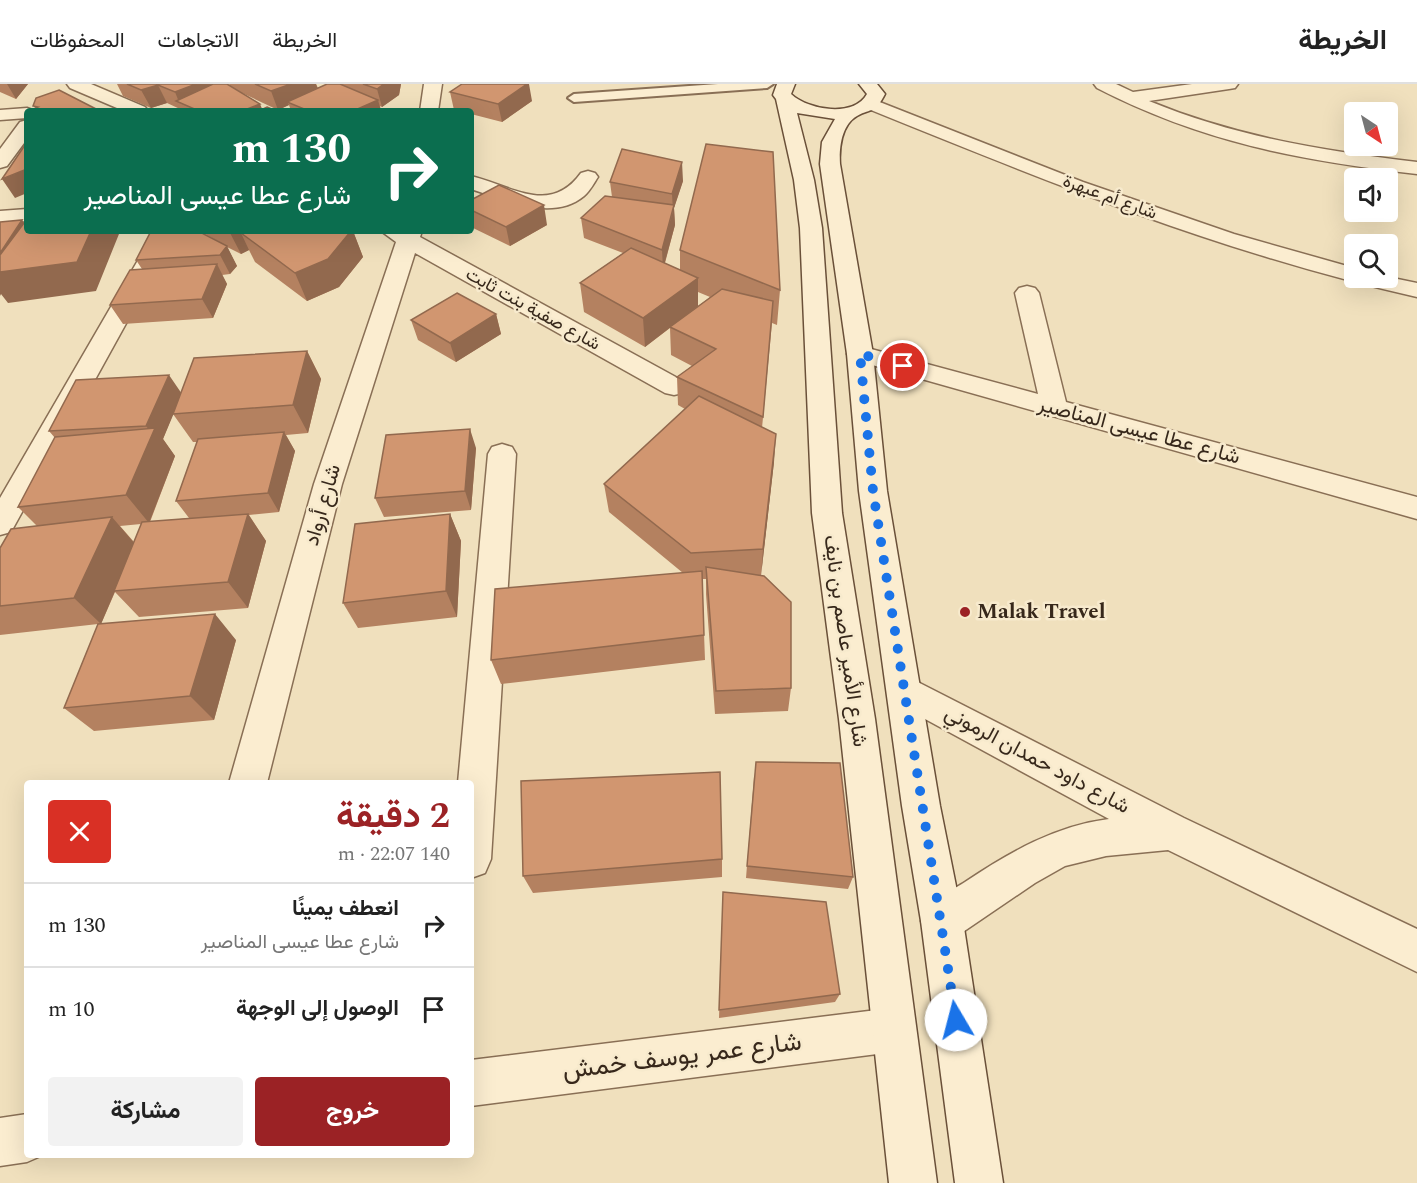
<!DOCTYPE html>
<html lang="ar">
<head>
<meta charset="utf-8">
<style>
	body { margin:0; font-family:Spectral,Vazirmatn,serif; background:#f2f2f2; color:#222; direction:rtl; height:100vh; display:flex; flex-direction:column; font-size:22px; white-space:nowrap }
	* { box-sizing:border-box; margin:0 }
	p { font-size:20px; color:#767676 }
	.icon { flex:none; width:33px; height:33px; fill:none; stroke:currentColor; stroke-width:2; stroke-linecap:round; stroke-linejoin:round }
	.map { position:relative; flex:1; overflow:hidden; direction:ltr }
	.details { position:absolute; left:24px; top:696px; width:450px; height:378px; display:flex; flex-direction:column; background:#fff; border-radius:6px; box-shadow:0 6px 24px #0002; direction:rtl }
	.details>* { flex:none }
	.banner { position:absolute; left:24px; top:24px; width:450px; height:126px; border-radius:6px; box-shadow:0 6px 24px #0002; direction:rtl; background:#0b6e4f; color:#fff; overflow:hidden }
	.needle { width:39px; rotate:144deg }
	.controls { position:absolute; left:1344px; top:18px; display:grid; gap:12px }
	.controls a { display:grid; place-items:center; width:54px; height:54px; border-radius:6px; background:#fff; box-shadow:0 6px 24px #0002; font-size:30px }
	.pin { position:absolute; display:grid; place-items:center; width:51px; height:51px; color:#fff; margin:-26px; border:3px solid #fff; border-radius:50%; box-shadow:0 2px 6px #0007 }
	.me { position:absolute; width:66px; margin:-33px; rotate:352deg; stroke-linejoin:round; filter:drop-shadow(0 0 4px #0008) }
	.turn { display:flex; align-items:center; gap:21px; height:126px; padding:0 24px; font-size:27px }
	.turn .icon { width:78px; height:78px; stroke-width:2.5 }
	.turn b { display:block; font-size:42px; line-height:51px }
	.round { display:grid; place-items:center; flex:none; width:63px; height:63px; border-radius:6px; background:#f2f2f2 }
	.summary { display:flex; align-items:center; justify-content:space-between; height:102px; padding:0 24px }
	h1 { font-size:36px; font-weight:700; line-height:45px; color:#9b2225 }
	.action { display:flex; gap:12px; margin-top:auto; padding:12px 24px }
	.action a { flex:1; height:69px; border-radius:6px; background:#9b2225; color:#fff; font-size:24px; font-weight:700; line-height:69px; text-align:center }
	.action a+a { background:#f2f2f2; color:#222 }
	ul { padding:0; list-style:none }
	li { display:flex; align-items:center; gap:18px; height:84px; padding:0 24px; border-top:2px solid #e0e0e0 }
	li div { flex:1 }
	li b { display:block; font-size:22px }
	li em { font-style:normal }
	header { display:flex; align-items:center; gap:36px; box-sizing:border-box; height:84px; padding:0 30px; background:#fff; border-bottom:2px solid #e0e0e0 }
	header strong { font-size:28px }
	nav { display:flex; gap:33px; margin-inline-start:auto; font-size:21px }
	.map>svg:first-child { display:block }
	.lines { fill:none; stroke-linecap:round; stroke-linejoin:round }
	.service-casing { stroke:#896f55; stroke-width:4 }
	.minor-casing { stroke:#896f55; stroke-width:3 }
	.tertiary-casing { stroke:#896f55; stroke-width:3 }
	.secondary-casing { stroke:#6a5039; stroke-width:3 }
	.service { fill:#fbedd0; fill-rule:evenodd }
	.minor { fill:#fbedd0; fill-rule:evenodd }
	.tertiary { fill:#fbedd0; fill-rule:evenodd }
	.secondary { fill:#fbedd0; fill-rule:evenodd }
	.wall { fill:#b48160; fill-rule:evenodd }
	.shaded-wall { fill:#92694e }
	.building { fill:#d19670; stroke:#92694e; stroke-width:1.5 }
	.route { stroke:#1a73e8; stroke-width:10; stroke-dasharray:0 18 }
	.poi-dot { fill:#9b2225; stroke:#f7eacd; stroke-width:2 }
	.labels { text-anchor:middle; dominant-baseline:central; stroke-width:5; stroke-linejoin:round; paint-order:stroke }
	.far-street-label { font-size:18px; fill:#37281b; stroke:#f7eacd }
	.street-label { font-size:21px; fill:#37281b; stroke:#f7eacd }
	.poi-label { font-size:21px; font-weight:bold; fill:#37281b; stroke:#f7eacd; text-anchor:start }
	.near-street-label { font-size:26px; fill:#37281b; stroke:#f7eacd }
</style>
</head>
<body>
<header>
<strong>الخريطة</strong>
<nav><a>الخريطة</a><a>الاتجاهات</a><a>المحفوظات</a></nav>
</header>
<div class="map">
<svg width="1417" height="1099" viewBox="0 0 1417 1099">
	<rect width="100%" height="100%" fill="#f0e0bd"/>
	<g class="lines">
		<g class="service-casing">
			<path id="service" d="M718 0H773L767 4 574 18 568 14 574 10Z"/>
		</g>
		<g class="minor-casing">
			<path id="minor" d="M67 0H91L145 23 148 27H124L70 4Z
				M424 0H442L438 27H420Z
				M1094 0H1116L1133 8 1192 0H1238L1235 4 1229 5 1149 17C1236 53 1324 67 1417 78V90C1299 76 1204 59 1097 4Z
				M27 24 35 27H27V34L0 36V26Z
				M27 36V55L7 82 0 84V65L20 38Z
				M588 87 595 89 598 93C594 99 590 107 584 112 553 138 504 116 471 105V92C512 102 550 132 581 89Z
				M27 125V137L0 139V127Z
				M155 147H177L11 448 0 451V414Z
				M381 147H422L420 153 683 297 687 303 683 309 674 311 665 309 415 169 342 400 267 699H229L314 400 396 158Z
				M1027 202 1035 204 1039 209 1066 318 1417 413V435L851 275 847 270 851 265 860 262 1038 310 1015 209 1019 204Z
				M502 360 512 363 516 370 491 775 485 789 471 794V699H458L488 370 492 363Z
				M904 591 1184 734 1417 845V888L1168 766 1106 772 1065 782 1035 799 957 852 942 858 927 852 921 837C930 816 946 810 965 798 1010 768 1055 742 1109 735L892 617 887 606 892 595Z
				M893 924 909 930 915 946 909 962 893 968 471 1022V976Z
				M27 1030V1071H43L27 1078 0 1082V1034Z"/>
		</g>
		<g class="tertiary-casing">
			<path id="tertiary" d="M872 15 1083 98 1234 150 1354 184V194L1388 193 1417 199V213C1225 170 1048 98 866 24L863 20 866 16Z"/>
		</g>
		<g class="secondary-casing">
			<path id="secondary" d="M777 0H795L791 10C808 26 854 34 867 10L859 0H877L885 10C874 31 873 23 857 32 841 41 839 65 840 80L873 270 887 407 940 722 963 837 1003 1099H955L921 837 902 722 859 407 847 270 820 80 822 58 835 35 797 29 814 96 822 144 842 429 875 635 937 1099H889L839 635 812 429 800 144 794 96 776 15 773 11Z"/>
		</g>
		<use href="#service" class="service"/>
		<use href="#minor" class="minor"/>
		<use href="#tertiary" class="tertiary"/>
		<use href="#secondary" class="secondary"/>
	</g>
	<path class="wall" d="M0 0H28L16 15 0 8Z
		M102 0H227L230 2 229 0H316L318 4 327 0H401L399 11 382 23 380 22 381 27H291L289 21 278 26 242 9 262 25 276 27H181L180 25 167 19 151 24 123 12 117 0Z
		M450 8 532 17 502 38 471 30V27L454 26Z
		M683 97 674 124 675 141 665 179 680 186V166L780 206 777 241 772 239 762 344 774 378 761 491 791 604 788 627 715 630 706 510V495H702L705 576 501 600 491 576 683 489 609 428 604 400 685 325 678 321 677 293 692 282 671 271 670 244 645 263 584 228 580 199 623 169 584 154 581 134 612 113 610 98ZM698 208 710 213 698 222Z
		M471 116 547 141 510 162 471 143Z
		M200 147H353L363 173 339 203 307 217 255 178 249 166 241 170 227 163 237 182 230 190 222 191 227 200 213 234 123 240 110 221 142 185 136 176 221 159Z
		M496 230 501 250 456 278 418 256 411 236Z
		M307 267 321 295 308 349 286 351 295 367 279 428 249 431 266 457 248 524 139 533 115 508 101 540 236 556 214 636 94 647 64 624 98 540 0 551V464L37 442 18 423 55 354 49 347 181 310ZM173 330 193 358H197L176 417 189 434 150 438 175 372 163 355ZM141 440 134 458 120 442Z
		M476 364 471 426 384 433 375 414Z
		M450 430 461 457 457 533 358 544 343 519Z
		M754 693 853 793 848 805 746 794Z
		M722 775V793L533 809 523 792Z
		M723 808 840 910 835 918 719 934Z"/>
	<path class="shaded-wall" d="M7 0H28L16 15Z
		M196 0H214L179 18 175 8Z
		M291 0H316L319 9 287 18 289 21 278 26 271 7Z
		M384 0H401L399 11 382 23 377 5Z
		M527 0H529L532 17 502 38 498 20Z
		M158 1 167 19 151 24 141 6Z
		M378 16 381 27H353Z
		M260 20 263 27H242Z
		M682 78 683 97 674 124 675 141 663 185 662 166 673 127 672 110Z
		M27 85V109L15 114 2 95Z
		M544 121 547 141 510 162 506 143Z
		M22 136 27 144 91 147H117L119 150 96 207 8 219 1 210 0 212V169Z
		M229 147H291L241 149 249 166 241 170Z
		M351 147H353L363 173 339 203 307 217 295 189Z
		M227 162 237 182 230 190 220 171Z
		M217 180 227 200 213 234 202 215Z
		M698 194V222L645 263 643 234Z
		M496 230 501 250 456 278 450 259Z
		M307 267 321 295 308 349 293 321Z
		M169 291 182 310 163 355 175 372 149 439 126 411 152 350 146 342Z
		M470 345 476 364 471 426 465 407Z
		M284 348 295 367 279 428 268 409Z
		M776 350 774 378 761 492 763 465Z
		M248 430 266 457 248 524 228 498Z
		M450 430 461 457 457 533 446 507Z
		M112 433 135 460 101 540 74 514Z
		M215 530 236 556 214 636 190 612Z"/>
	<path class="building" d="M127 0H196L175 8 158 1 141 6Z
		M213 0H227L260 20 242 27H199L176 17Z
		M255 0H291L271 7Z
		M327 0H340L378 16 353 27H309L287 18Z
		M363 0H384L377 5Z
		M462 0H527L498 20 450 8Z
		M59 6 100 27H29L38 23 33 22 36 14Z
		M267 23 276 27H259Z
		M27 58V85L2 95Z
		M706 60 773 68 780 206 680 166Z
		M622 65 682 78 672 110 610 98Z
		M499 101 544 121 506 143 471 126V116Z
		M605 112 674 121 662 166 581 134Z
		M27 135V147H91L77 178 0 188V171Z
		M22 136 0 169V138Z
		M151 147H198L227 162 220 171 136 176Z
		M246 147H351L328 175 295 189 241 149Z
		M631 164 698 194 643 234 580 199Z
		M217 180 202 215 110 221 130 186Z
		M722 205 773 217 763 333 677 293 716 265 670 243Z
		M457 209 496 230 450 259 411 236Z
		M307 267 293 321 173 330 194 274Z
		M169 291 146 342 49 347 76 296Z
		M699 312 776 350 763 465 691 469 604 400Z
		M155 344 126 411 18 423 55 353Z
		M470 345 465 407 375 414 386 351Z
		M284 348 268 409 176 417 198 355Z
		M248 430 228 498 114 507 142 438Z
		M450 430 446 507 343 519 355 440Z
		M112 433 74 514 0 522V464L11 445Z
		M706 483 764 492 791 518V604L716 607Z
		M702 487 704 551 491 576 495 505Z
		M215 530 190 612 64 624 98 540Z
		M756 678 840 679 853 793 747 782Z
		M720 688 722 775 523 792 521 697Z
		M723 808 826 818 840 910 719 926Z"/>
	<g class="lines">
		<path class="route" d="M903 282 860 270 873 407 956 936"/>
	</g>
	<circle class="poi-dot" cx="965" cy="528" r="6"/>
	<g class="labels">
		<g class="far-street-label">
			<text transform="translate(1110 113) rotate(20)">شارع أم عبهرة</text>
			<text transform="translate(533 225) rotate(29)">شارع صفية بنت ثابت</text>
		</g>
		<g class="street-label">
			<text transform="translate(1139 347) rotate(15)">شارع عطا عيسى المناصير</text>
			<text transform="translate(323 421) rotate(-74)">شارع أرواد</text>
			<text transform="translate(845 557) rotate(82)">شارع الأمير عاصم بن نايف</text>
			<text transform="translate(1037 676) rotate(28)">شارع داود حمدان الرموني</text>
		</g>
		<g class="poi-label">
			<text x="977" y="528">Malak Travel</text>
		</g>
		<g class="near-street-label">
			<text transform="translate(682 972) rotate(-7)">شارع عمر يوسف خمش</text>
		</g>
	</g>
</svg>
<div class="controls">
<a><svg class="needle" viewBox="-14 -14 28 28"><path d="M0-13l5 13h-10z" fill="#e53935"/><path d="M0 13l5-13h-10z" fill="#767676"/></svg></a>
<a><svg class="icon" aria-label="sound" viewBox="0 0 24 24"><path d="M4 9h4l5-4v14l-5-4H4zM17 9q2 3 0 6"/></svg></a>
<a><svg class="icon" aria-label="search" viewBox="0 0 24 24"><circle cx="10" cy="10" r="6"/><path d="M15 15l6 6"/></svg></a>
</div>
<div class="pin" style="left:903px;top:282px;background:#d93025"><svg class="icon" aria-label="arrive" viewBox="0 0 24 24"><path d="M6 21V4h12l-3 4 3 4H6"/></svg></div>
<svg class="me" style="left:956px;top:936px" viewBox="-20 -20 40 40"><circle r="19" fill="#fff"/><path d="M0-13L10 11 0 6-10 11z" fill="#1a73e8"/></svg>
<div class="banner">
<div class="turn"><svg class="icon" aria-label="right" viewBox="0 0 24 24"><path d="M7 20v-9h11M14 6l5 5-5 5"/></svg><div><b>130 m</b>شارع عطا عيسى المناصير</div></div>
</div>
<section class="details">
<div class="summary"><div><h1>2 دقيقة</h1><p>140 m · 22:07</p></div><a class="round" style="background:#d93025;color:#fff"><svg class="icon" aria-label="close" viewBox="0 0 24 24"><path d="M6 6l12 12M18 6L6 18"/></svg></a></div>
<ul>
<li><svg class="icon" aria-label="right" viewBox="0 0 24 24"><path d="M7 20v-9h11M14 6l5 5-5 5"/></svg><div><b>انعطف يمينًا</b><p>شارع عطا عيسى المناصير</p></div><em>130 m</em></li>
<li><svg class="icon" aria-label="arrive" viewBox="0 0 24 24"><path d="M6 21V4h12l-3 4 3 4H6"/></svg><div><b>الوصول إلى الوجهة</b></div><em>10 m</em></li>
</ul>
<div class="action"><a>خروج</a><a>مشاركة</a></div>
</section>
</div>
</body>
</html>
